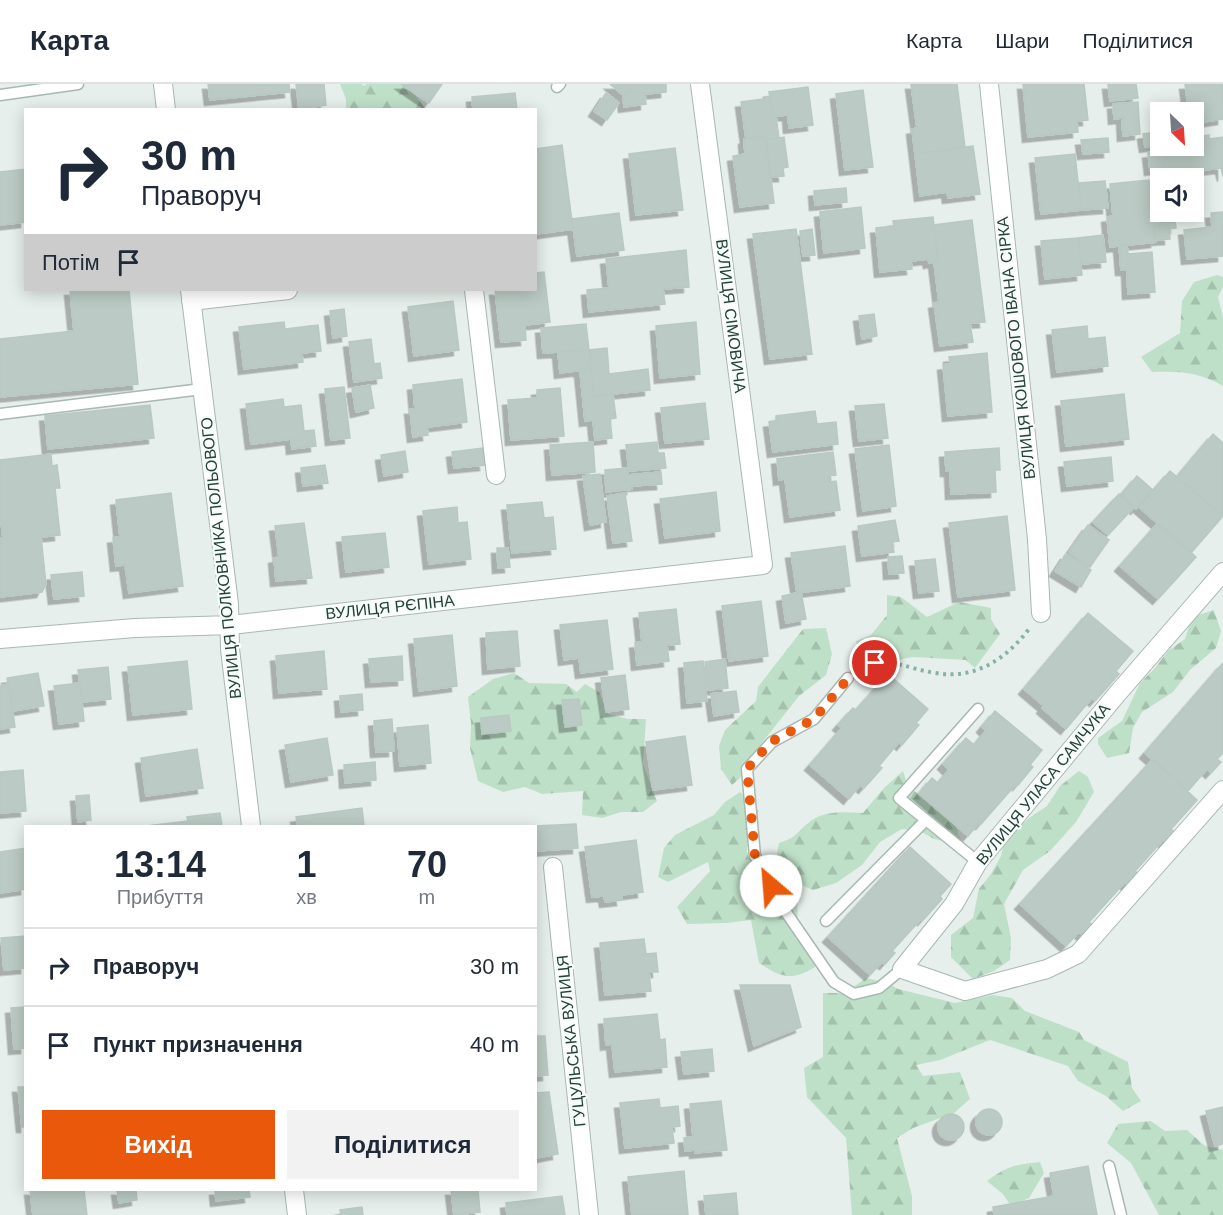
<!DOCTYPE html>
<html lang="uk">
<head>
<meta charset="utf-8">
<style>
	body { margin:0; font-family:Arial,sans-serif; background:#f2f2f3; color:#1f2937; height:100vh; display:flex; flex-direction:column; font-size:22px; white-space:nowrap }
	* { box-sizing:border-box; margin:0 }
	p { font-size:20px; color:#747a83 }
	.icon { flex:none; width:33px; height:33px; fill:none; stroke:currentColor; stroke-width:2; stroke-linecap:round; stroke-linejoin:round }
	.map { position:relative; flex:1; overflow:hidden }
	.panel { position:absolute; left:24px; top:741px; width:513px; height:366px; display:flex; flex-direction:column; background:#fff; border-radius:0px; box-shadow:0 3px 15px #0003 }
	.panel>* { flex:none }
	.hud { position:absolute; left:24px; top:24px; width:513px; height:183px; border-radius:0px; box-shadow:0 3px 15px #0003; background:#fff; color:#1f2937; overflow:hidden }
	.needle { width:39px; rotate:155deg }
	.buttons { position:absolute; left:1150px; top:18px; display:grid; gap:12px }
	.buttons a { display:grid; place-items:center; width:54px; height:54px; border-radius:0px; background:#fff; box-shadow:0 3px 15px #0003; font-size:30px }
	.pin { position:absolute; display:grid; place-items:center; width:51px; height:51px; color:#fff; margin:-26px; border:3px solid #fff; border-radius:50%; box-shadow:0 2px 6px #0007 }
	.me { position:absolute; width:66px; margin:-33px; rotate:333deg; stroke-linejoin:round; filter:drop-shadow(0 0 4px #0008) }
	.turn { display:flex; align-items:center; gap:21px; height:126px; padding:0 18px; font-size:27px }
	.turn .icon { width:78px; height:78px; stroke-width:2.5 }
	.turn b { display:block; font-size:42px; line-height:51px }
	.then { display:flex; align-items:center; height:57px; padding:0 18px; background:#0003; gap:12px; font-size:22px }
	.eta { display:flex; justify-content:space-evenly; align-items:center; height:102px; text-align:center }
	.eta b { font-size:36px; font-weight:700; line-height:42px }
	.primary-button { display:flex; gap:12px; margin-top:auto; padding:12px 18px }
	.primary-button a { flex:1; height:69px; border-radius:0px; background:#ea580c; color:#fff; font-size:24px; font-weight:700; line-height:69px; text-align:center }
	.primary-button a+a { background:#f2f2f3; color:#1f2937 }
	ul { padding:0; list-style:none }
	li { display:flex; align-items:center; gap:18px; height:78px; padding:0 18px; border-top:2px solid #e0e1e3 }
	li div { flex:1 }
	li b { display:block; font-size:22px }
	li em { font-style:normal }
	header { display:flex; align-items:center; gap:36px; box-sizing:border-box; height:84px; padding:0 30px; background:#fff; border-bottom:2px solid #e0e1e3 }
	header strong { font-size:28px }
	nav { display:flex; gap:33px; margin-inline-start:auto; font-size:21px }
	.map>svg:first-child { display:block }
	.forest { fill:url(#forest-firs) }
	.building { fill:#bbcac4; stroke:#b8c9c2; stroke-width:1.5; filter:url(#shadow) }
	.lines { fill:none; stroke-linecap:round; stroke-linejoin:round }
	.lane-casing { stroke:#a8b8b2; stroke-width:13 }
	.street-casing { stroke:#a8b8b2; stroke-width:20 }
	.path { stroke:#86b3a5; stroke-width:4; stroke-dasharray:3 4.5; stroke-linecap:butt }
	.lane { stroke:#fff; stroke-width:10 }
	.street { stroke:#fff; stroke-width:18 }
	.route { stroke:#ea580c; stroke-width:10; stroke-dasharray:0 18 }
	.labels { text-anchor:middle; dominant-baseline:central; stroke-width:4.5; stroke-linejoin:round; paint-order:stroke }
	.street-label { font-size:16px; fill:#24423a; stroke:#f7fbf9 }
</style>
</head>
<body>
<header>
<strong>Карта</strong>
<nav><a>Карта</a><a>Шари</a><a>Поділитися</a></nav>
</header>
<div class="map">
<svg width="1223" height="1131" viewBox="0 0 1223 1131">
	<defs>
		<pattern id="forest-firs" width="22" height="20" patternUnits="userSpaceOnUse" patternTransform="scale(1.5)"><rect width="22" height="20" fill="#bfe0c8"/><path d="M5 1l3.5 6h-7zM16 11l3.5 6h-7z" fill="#a4c1ad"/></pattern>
		<filter id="shadow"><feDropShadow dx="-5.5" dy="5.5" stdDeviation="0" flood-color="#0004"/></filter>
	</defs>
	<rect width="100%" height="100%" fill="#e6efeb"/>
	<path class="forest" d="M340 0H362L363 2 367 0H406L426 25H346V15Z
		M1217 191 1223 193V203L1218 213 1223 233V302C1200 288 1179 287 1152 288L1141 273 1180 249 1182 217 1194 198Z
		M887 511 901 513 927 533 959 518 991 524V535L1000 550 975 584 966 576 913 573 881 579H861L856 557 871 551 887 531Z
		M1214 526 1221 547 1216 564 1190 586 1173 608 1142 628 1133 644 1129 669 1107 674 1098 660V654L1122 637 1140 599 1155 584 1168 567 1185 555 1192 533Z
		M826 544 832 570 826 591 799 612 757 665 748 687 732 701 721 685 719 662 725 646 756 617 758 603 803 545Z
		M514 589 529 599 566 600 577 608 585 600 599 608 608 630 628 635H646L643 680 657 717 643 728H621L602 734 582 731 583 707 542 710 525 703 503 708 478 697 470 664 471 639 468 613 493 595Z
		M903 687 908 703 933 719 956 730 958 751 965 762 934 755 920 747 902 745 880 758 862 781 836 799 813 806 790 796 776 776 779 759C797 753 794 751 807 740 822 726 844 728 863 729L884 704Z
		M1079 687 1088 693 1094 708 1076 738 1050 767 1023 786 1004 820 1011 854 1010 876 994 887 973 895 951 873V851L973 834 979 805 991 790 1001 772 1004 757 1029 734 1047 722 1060 702Z
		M740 708 759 727C751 742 738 768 756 783 760 786 768 788 771 793 784 807 775 809 797 818L798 838 795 854 810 865 818 881C794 897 783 895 759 879L751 836 726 839 687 840 677 823 710 787 708 778 668 798 658 793 664 764 675 751 714 731 725 718Z
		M866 894 888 899 898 905 955 919 993 911 1012 914 1025 927 1079 948 1084 956 1128 978 1132 1004 1141 1017 1123 1027 1106 1012 1078 997 1068 982 990 956 940 976 916 981 923 992 960 988 970 1015 954 1029 913 1044 897 1054 912 1112V1131H852L846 1054 807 1013 804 984 823 973V909H845Z
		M1151 1037 1165 1047 1187 1046 1205 1062 1223 1066V1131H1159L1131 1079 1107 1059 1118 1040Z
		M1040 1078 1044 1089 1029 1114 1011 1122 1003 1110 987 1097C1006 1083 1016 1080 1040 1078Z"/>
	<path class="building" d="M208 0H289L290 8 210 16Z
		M296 0H324L326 21 299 25Z
		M401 0H442L429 19Z
		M610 0H630L631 4 628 11H623Z
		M630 0H666V8L645 10 646 20 624 23 623 11H628L631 4Z
		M911 0H957L965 63 915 70 912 45 917 44Z
		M1023 0H1084L1088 36 1077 37 1078 48 1028 53Z
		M1108 0H1136L1138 14 1110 17Z
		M1185 0H1223V35L1196 39 1194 21 1188 22Z
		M808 3 813 41 789 44 788 31 773 32 769 8Z
		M863 6 873 83 845 86 836 10Z
		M515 9 517 26H473L472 13Z
		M606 9 619 19 607 36 594 27Z
		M770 14 773 32H776L779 54 766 56V52L746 55 741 18Z
		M1138 18 1140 50 1123 52 1122 34 1114 35 1113 20Z
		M1156 48 1157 61 1145 63 1143 50Z
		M1209 51V55L1223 53V92L1221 84 1173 90 1172 83 1150 86 1148 69 1162 67 1161 62H1194V53Z
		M766 52 774 119 740 123 733 72 745 70 744 55Z
		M784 53 788 83 783 84 784 92 771 93 766 56Z
		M1108 54 1109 68 1083 70 1081 56Z
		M562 61 573 145 536 150V65Z
		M973 62 980 110 948 114 947 108 920 112 915 70Z
		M675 64 683 126 636 131 629 70Z
		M1075 70 1081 126 1041 130 1035 74Z
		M26 85V138L0 141V88Z
		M1149 96 1156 158 1110 163 1107 133 1113 132 1110 100Z
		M1105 97 1108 124 1081 126 1079 99Z
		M846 104 847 118 815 121 814 107Z
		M1161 113V128H1174L1176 144 1169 145 1170 155 1155 156 1152 114Z
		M861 123 865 164 824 169 820 128Z
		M1223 128V172L1187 175 1184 146 1212 143 1211 129Z
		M619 129 624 166 577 172 572 135Z
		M933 133 938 177 929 179 928 175 911 177 912 185 880 188 876 144 894 142 893 137Z
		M972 136 985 238 970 239 973 258 940 262 934 219 939 218 934 178 938 177 934 141Z
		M796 145 812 270 770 275 753 150Z
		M812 145 815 171 803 172 800 147Z
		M1103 151 1106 178 1081 180 1078 154Z
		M1078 154 1082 191 1045 195 1041 157Z
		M1119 161H1127L1128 170 1152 168 1155 208 1128 210 1127 186H1121Z
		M686 166 689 203 663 205 665 220 589 228 587 206 609 204 606 175Z
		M544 188 550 238 525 241 526 256 501 258 495 206H536V189Z
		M70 206H129L138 300 0 313V255L74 247Z
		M453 217 459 266 414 272 408 223Z
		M344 225 347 252 333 254 330 227Z
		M874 230 877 252 862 255 859 232Z
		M284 238 285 245 318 241 321 267 302 269 303 278 244 285 239 243Z
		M696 238 700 290 660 294 656 242Z
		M586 240 589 266 543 269 541 244Z
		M1087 242 1088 255 1105 253 1108 282 1057 288 1052 246Z
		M371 255 374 280 380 279 382 294 354 298 349 258Z
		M607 264 609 290 648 285 650 306 594 312 589 266Z
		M589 266 591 285 560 289 558 268Z
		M987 269 992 328 948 332 943 281 950 280 949 273Z
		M591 285 594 312 613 311 616 334 610 335 612 354 595 356 593 336 585 337 580 287Z
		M462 295 467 338 427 343 428 351 413 353 410 325H415L413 301Z
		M370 301 374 324 356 328 352 304Z
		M344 303 350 354 331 356 325 305Z
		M560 304 564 352 511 356 508 316 537 314V306Z
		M1124 310 1129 355 1066 362 1061 317Z
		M283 315 284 323 301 321 304 347 314 346 316 362 292 365 291 355 251 360 246 320Z
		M705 319 709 355 665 359 661 324Z
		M884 320 888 354 859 357 855 322Z
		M150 321 154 354 48 365 45 332Z
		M815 327 817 340 836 338 838 360 773 368 769 338 776 337V332Z
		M1213 350 1223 359V432L1177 393Z
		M593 358 595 388 552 391 550 361Z
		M657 358 658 369H664L666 384 629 387 626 361Z
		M889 361 896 422 863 427 855 365Z
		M483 364 485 381 454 384 452 368Z
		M999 364 1000 386H995L996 408 951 410 950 387H946L945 368Z
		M405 367 408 388 384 392 381 371Z
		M833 368 836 391 828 392 829 398 836 397 840 426 790 433 785 395 779 396 777 375Z
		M51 370 52 382 57 381 60 404H55L60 451 41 453 46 500 42 508 0 513V454H3L0 429V376Z
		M1111 373 1113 397 1067 402 1064 378Z
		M325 381 328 399 303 402 301 384Z
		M627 384 628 391 661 388 662 400 631 402 632 405 606 408 605 386Z
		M1170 387 1223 432 1191 469 1139 423Z
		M600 390 606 438 590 441 583 392Z
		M1137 392 1153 406 1136 425 1121 411Z
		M716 408 720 447 665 454 660 415Z
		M171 409 183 502 129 509 125 481 116 482 113 454 120 453 116 416Z
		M625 409 632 457 613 459 607 412Z
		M1119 410 1134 423 1108 451 1093 438Z
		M542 418 544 434 553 433 556 465 512 469 507 421Z
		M457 423 458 439 467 438 471 475 429 480 423 427Z
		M1007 432 1015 506 958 513 949 439Z
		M895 436 899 457 892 458 894 468 862 472 858 442Z
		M304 439 312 494 276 497 274 474 279 473 275 442Z
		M1158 439 1196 473 1158 515 1120 482Z
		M1088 441 1109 456 1090 483 1069 468Z
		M385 449 389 483 346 488 342 453Z
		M845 462 850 502 797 509 791 469Z
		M497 464H508L510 483 498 484Z
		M1066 470 1091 486 1081 503 1055 487Z
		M902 472 904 489 889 490 888 473Z
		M935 475 939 507 919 509 915 477Z
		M82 488 84 512 54 515 51 491Z
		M801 508 806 535 786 539 782 512Z
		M761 517 768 572 729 577 722 522Z
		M676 525 680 560 667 561 669 577 637 581 635 559 642 558 639 529Z
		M1088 529 1133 567 1116 587 1119 590 1095 617 1092 614 1066 645 1042 624 1044 622 1024 605Z
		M607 536 613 585 581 589 579 574 564 576 560 541Z
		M517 547 520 582 488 585 486 549Z
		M452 551 457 602 419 607 414 555Z
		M324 567 327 605 279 609 276 572Z
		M402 572 403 596 371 598 369 575Z
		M725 575 728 604 708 606 705 578Z
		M187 577 192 625 133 631 128 583Z
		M703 577 707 617 687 619 684 579Z
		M1223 579V669L1217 675 1221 678 1211 689 1207 685 1188 707 1145 669Z
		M108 583 111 615 82 618 78 586Z
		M38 589 44 622 13 627 7 594Z
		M888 590 928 625 916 639 919 641 902 661 899 658 879 682 882 684 864 704 860 701 849 715 810 681 842 644 838 641 853 624 856 626Z
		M625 591 629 625 606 628 601 594Z
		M80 599 84 637 59 640 54 602Z
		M9 600 15 643 0 645V602Z
		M736 607 739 628 714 632 711 610Z
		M362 610 363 626 341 628 340 612Z
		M579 615 582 641 565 643 562 616Z
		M995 627 1042 666 1030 681 1033 683 1018 701 1016 700 981 740 979 739 968 752 919 710 932 694 938 699 949 686 943 680 966 654 974 661 986 647 982 643Z
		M509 631 511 647 482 650 481 634Z
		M392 635 394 667 376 668 374 637Z
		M428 641 431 679 400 682 397 644Z
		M685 652 692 701 653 706 646 658Z
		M327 654 333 691 291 698 285 661Z
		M197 665 203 704 146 712 141 674Z
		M1153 675 1197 716 1171 745 1175 749 1166 759 1163 756 1135 787 1139 790 1128 802 1125 798 1089 838 1093 842 1084 852 1079 848 1066 862 1020 820Z
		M375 678 376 696 345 699 344 681Z
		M23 686 26 727 0 729V688Z
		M89 711 91 736 78 738 76 712Z
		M362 724 364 742H298L296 733Z
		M220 729 222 742H146L188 737 187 733Z
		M576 740 578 764 537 767 535 742Z
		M636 756 643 808 621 811 622 816 605 818 604 812 592 813 585 763Z
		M910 763 951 800 940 812 942 815 923 836 921 835 892 867 895 869 885 880 882 878 870 891 828 853Z
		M26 764V805L0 809V768Z
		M26 852V884L4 886 1 854Z
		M644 855 646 870 656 869 658 888H649L651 907 605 911 600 859Z
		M740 901H790L801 943 754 962Z
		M26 923V964L14 965 11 924Z
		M657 930 660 956 665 955 667 983 615 988 612 960 606 961 604 935Z
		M536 952H545L548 991 536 992Z
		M712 965 714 987 684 990 681 968Z
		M18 1003H26V1043H22Z
		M549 1008 558 1070 536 1074V1009Z
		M659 1015 660 1024 678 1022 680 1042 672 1043 674 1059 625 1064 620 1019Z
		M721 1017 727 1066 695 1069V1066L685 1067 684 1054 693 1053 690 1020Z
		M1223 1023V1060L1215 1062 1206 1027Z
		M976 1038a13 13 0 1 1 26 0a13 13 0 1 1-26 0Z
		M938 1043a13 13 0 1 1 26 0a13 13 0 1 1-26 0Z
		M1088 1082 1097 1131H994L993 1123 1054 1112 1050 1089Z
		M684 1087 688 1131H632L628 1093Z
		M30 1106H84L87 1131H33Z
		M117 1106H136L137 1116 119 1119Z
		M215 1106H249L250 1113 216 1117Z
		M451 1106H478L480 1128 454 1131Z
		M736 1109 738 1131H706L704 1112Z
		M562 1112 565 1131H507L506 1119Z
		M362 1123 363 1131H341L340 1126Z"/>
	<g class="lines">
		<g class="lane-casing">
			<path id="lane" d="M557 3 560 0
				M0 11 78 0
				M0 330 202 305
				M848 594 814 635 772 658 747 685 755 772 779 818 834 898 854 910 879 904 902 885
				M978 778 899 714 978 625
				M826 837 926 736
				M1109 1082 1121 1131"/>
		</g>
		<g class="street-casing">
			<path id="street" d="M163 0 166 26
				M989 0 1037 455 1041 529
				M190 206 229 520 230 565 251 742
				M474 206 496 391
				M191 217 288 206
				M1223 488 1117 610 978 778 954 820 902 885 965 907 1047 885 1078 870 1223 706
				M0 555 135 544 231 541 763 481 700 0
				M553 783 589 1131
				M294 1106 297 1131"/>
		</g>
		<path class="path" d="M862 583C894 573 907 585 936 589 975 596 1006 575 1029 545"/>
		<use href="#lane" class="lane"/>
		<use href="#street" class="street"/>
	</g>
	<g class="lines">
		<path class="route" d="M771 802 755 772 747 685 771 658 814 635 856 585 875 579"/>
	</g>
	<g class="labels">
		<g class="street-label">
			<text transform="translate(731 232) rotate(83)">ВУЛИЦЯ СІМОВИЧА</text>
			<text transform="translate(1016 264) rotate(-96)">ВУЛИЦЯ КОШОВОГО ІВАНА СІРКА</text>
			<text transform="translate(221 474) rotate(-96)">ВУЛИЦЯ ПОЛКОВНИКА ПОЛЬОВОГО</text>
			<text transform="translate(390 523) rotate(-6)">ВУЛИЦЯ РЄПІНА</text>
			<text transform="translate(1043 700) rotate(-51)">ВУЛИЦЯ УЛАСА САМЧУКА</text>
			<text transform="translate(571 957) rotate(-96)">ГУЦУЛЬСЬКА ВУЛИЦЯ</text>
		</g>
	</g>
</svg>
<div class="buttons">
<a><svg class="needle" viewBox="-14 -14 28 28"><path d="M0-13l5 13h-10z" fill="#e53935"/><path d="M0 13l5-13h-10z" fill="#747a83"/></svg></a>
<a><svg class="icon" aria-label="sound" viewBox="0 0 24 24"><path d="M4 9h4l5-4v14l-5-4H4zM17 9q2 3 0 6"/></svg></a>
</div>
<div class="pin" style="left:875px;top:579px;background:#d93025"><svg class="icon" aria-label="arrive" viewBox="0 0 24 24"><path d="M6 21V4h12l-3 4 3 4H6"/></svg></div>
<svg class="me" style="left:771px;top:802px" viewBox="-20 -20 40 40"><circle r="19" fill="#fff"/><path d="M0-13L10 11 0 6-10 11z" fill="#ea580c"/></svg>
<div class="hud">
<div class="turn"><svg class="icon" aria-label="right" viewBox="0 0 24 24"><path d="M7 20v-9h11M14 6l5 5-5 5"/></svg><div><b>30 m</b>Праворуч</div></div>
<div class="then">Потім<svg class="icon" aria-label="arrive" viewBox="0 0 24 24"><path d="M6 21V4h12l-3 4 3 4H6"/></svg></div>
</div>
<section class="panel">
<div class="eta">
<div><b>13:14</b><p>Прибуття</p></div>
<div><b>1</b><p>хв</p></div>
<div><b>70</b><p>m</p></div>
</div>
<ul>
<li><svg class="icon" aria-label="right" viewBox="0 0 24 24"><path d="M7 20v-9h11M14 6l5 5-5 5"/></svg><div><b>Праворуч</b></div><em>30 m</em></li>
<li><svg class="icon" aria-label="arrive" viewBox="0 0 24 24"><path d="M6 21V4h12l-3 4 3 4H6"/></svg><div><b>Пункт призначення</b></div><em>40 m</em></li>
</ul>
<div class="primary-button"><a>Вихід</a><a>Поділитися</a></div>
</section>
</div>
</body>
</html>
